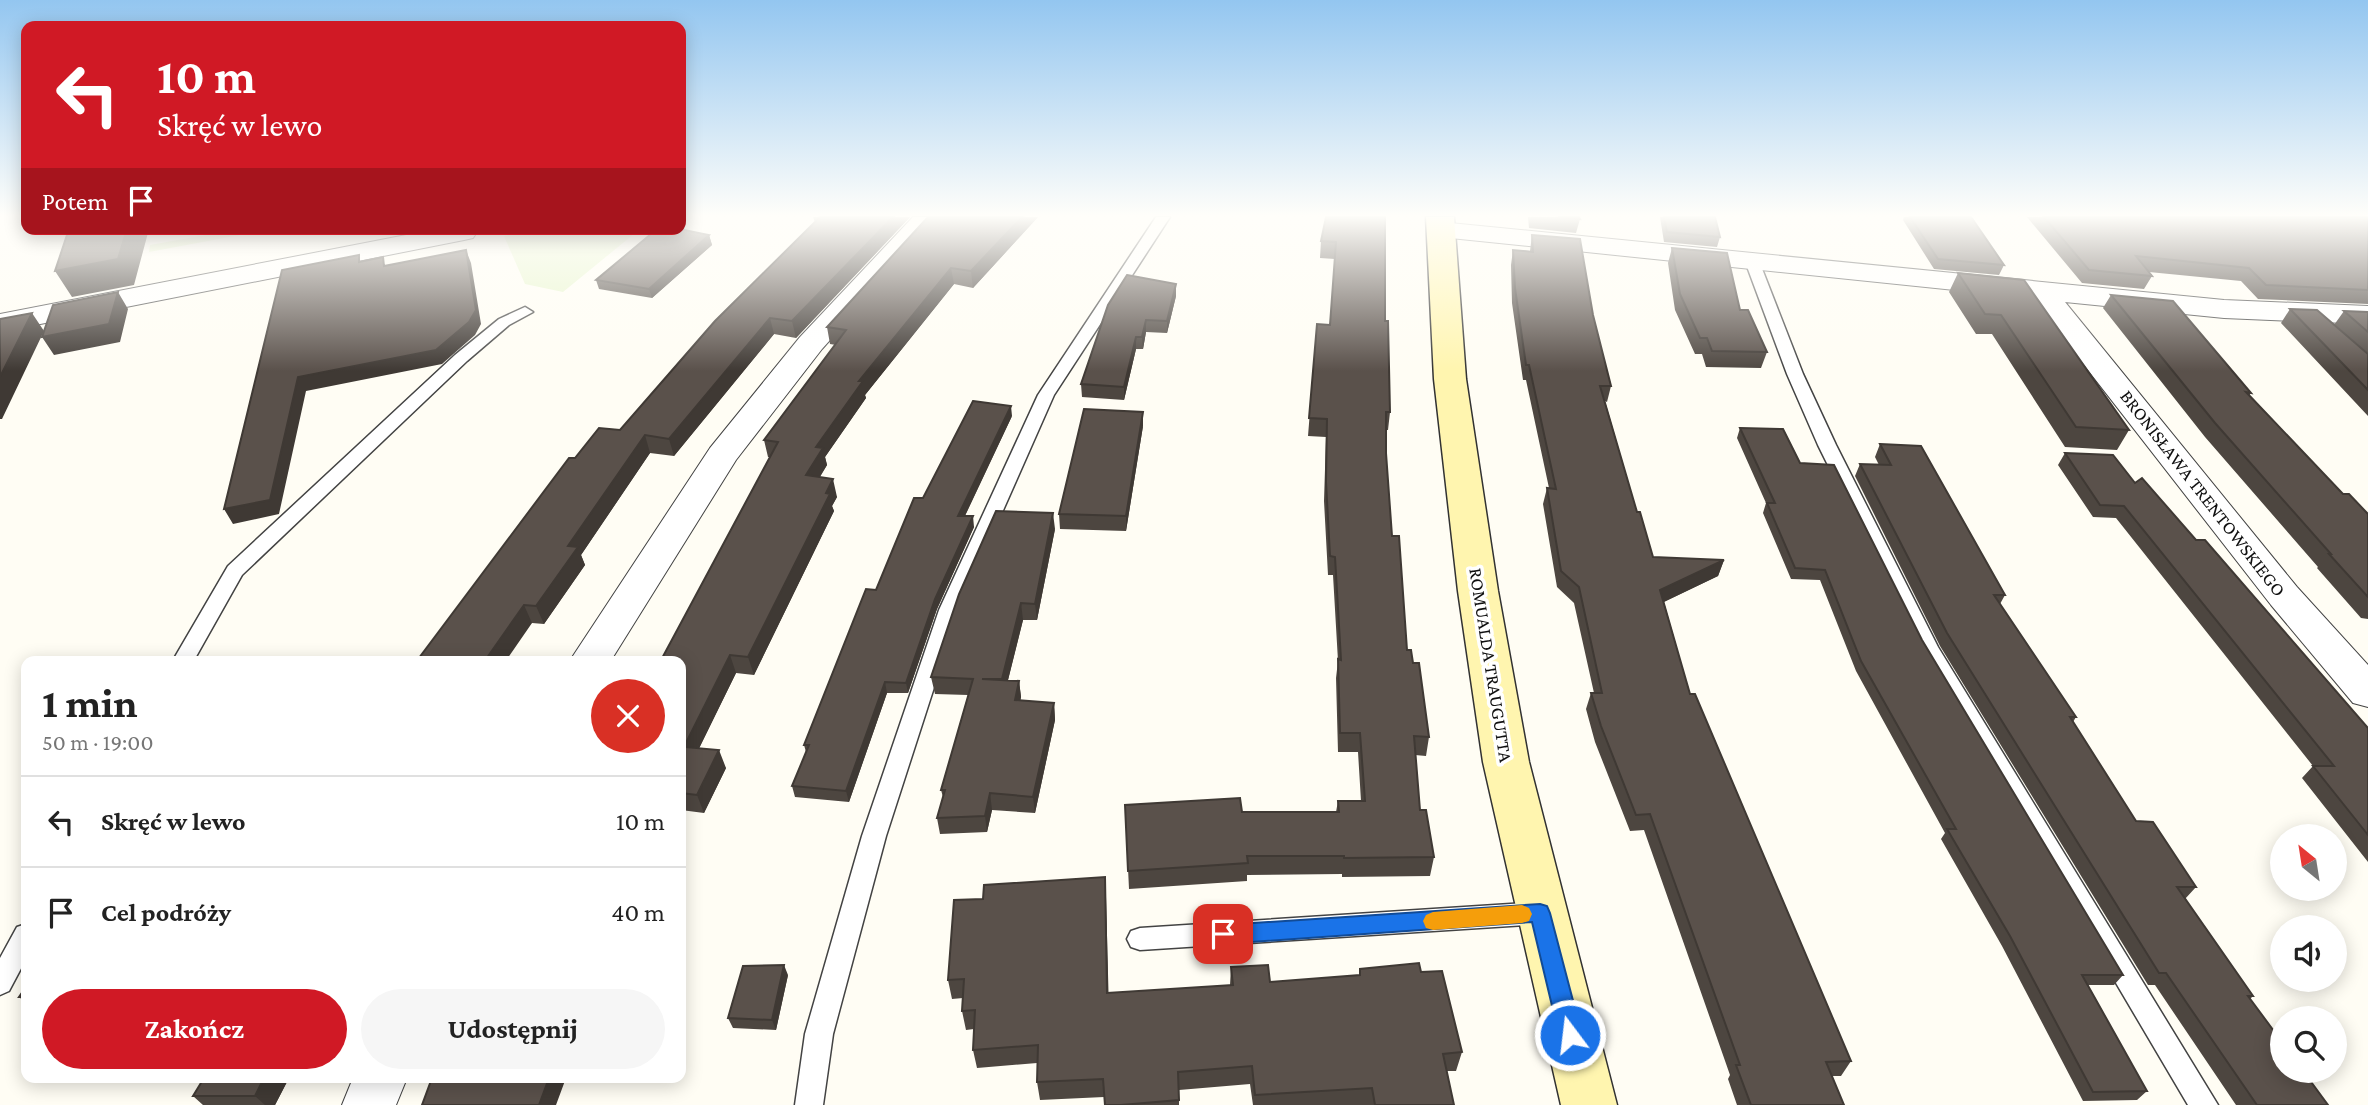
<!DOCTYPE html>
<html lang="pl">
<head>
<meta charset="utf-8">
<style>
	body { margin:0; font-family:"Crimson Pro",serif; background:#f6f6f6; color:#222; height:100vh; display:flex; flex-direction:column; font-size:26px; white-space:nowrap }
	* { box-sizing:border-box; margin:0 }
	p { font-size:23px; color:#767676 }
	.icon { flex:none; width:38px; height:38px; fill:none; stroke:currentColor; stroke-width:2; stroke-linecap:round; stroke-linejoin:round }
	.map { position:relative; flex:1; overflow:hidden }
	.sheet { position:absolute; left:21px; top:656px; width:665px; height:427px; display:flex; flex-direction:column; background:#fff; border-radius:14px; box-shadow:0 4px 18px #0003 }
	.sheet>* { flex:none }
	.banner { position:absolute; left:21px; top:21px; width:665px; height:214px; border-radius:14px; box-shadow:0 4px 18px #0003; background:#d01925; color:#fff; overflow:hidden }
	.needle { width:46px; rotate:330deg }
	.tools { position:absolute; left:2270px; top:824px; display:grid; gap:14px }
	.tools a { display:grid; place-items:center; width:77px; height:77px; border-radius:50%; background:#fff; box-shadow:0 4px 18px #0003; font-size:35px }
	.pin { position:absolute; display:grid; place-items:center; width:60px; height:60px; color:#fff; margin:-30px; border-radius:14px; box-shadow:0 4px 10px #0006 }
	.me { position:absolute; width:77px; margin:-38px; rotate:345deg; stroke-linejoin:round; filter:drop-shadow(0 0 5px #0008) }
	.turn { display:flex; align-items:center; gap:24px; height:147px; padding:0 21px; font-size:32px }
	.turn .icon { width:91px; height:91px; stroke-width:2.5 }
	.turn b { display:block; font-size:49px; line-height:60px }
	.then { display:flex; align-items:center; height:66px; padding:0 21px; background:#0003; gap:14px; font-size:26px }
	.round { display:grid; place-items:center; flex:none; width:74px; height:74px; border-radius:37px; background:#f6f6f6 }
	.head { display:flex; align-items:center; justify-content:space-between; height:119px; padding:0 21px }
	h1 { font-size:42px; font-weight:700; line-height:52px }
	.primary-button { display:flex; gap:14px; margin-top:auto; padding:14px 21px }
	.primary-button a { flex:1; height:80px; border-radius:42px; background:#d01925; color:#fff; font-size:28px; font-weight:700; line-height:80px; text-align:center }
	.primary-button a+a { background:#f6f6f6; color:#222 }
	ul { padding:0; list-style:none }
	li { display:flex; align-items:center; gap:21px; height:91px; padding:0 21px; border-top:2px solid #e0e0e0 }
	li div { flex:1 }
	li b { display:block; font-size:26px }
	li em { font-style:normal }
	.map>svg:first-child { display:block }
	.pitch { fill:#e7f5cb }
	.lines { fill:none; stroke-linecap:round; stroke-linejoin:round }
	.lane-casing { stroke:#434343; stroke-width:3 }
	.street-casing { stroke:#434343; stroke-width:2 }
	.secondary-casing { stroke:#323232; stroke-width:3 }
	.lane { fill:#fff; fill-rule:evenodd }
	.street { fill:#fff; fill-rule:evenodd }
	.secondary { fill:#fff5af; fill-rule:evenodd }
	.wall { fill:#4d4640 }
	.shaded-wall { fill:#3f3934 }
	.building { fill:#5a514b; stroke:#3f3934; stroke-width:2 }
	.route { fill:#1a73e8; stroke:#114b97; stroke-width:2 }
	.slow { fill:#f59e0b }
	.labels { text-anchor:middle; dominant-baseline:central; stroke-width:7; stroke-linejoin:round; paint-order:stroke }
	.street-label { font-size:19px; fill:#101010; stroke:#fff }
</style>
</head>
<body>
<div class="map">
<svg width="2368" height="1105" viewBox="0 0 2368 1105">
	<rect width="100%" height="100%" fill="#fffdf4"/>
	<path class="pitch" d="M239 229H272L149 252 150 245Z
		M515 229H640L563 292 525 284 504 236 514 234Z"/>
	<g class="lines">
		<g class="lane-casing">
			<path id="lane" d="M1156 217H1170L1054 395 959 610 886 836 833 1034 823 1105H795L805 1034 862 836 939 610 1038 395Z
				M1752 257 1759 261 1803 374 1836 445 1938 647 2218 1105H2188L1919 649 1818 445 1787 374 1745 261Z
				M525 307 533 312 509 325 467 361 242 575 193 662H172L228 566 455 355 499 319Z
				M1540 902 1549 905 1553 913 1549 921 1540 924 1140 950 1131 947 1127 939 1131 931 1140 928Z
				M26 924V959L9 991 0 995V958L17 927Z"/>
		</g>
		<g class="street-casing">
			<path id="street" d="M913 217H940L822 349 736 460 610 662H569L710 448 800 337Z
				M1440 222 2224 300 2368 306V324L2224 318 2065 302 2297 587 2368 665V707L2353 703 2271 605 2032 298 1431 236 1427 230 1431 224Z
				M437 229H476L477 232 473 238 464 240 0 332V314Z
				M353 1078H407L396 1105H342Z"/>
		</g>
		<g class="secondary-casing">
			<path id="secondary" d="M1426 217H1454L1466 379 1498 591 1529 762 1617 1105H1561L1483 762 1458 591 1434 379Z"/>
		</g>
		<use href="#lane" class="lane"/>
		<use href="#street" class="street"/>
		<use href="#secondary" class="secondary"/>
	</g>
	<path class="wall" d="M813 217H910L796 338 774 334 674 456 650 453 581 555 585 565 544 624 532 623 416 662 575 458 620 430 815 222Z
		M1038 217 973 288 954 284 865 395 866 398 825 457 827 465 820 477 837 497 832 506 834 511 754 675 736 673 699 748 726 768 704 813 681 810V662L770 457H768L764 440 836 345 830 344 827 327Z
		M1326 217 1385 321 1390 412 1388 430H1386V453L1392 536 1407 650 1413 663 1429 737 1426 756 1415 755 1420 810 1434 857 1430 876 1342 877V874L1247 875V881L1129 889 1125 805 1242 812H1336L1338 801H1361L1358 752H1338L1336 678 1338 661 1333 575H1328L1324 501 1326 437 1308 436 1317 324 1330 325 1335 259 1320 258 1321 241Z
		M1528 217H1579L1580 219 1576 233 1529 228Z
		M1660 217H1715L1720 237 1717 247 1664 242Z
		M1904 217H1963L2004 265 1999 275 1934 269 1903 220Z
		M2027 217H2368V304L2258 299 2241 281 2149 272 2152 276 2144 289 2082 283Z
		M684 230 709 235 712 245 652 298 599 289 596 280Z
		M1532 235 1593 315 1611 386 1607 402 1605 401 1637 512 1653 557 1724 560 1718 576 1664 602 1690 694 1851 1061 1841 1076H1832L1844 1105H1737L1728 1079 1730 1075 1644 830 1630 831 1595 742 1586 709 1591 693H1594L1574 603 1557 587 1543 504 1547 488H1549L1526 380H1523L1512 303 1511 265 1513 250 1530 251Z
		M1672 248 1740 310 1767 352 1761 368 1706 367 1702 354H1695L1675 310 1668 263Z
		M1958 273 2129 430 2117 450 2065 447 1992 334H1976L1949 292Z
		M1176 284V296L1167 333 1146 332 1143 349H1136L1124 400 1082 397 1081 384Z
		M2111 295 2251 393 2249 396 2343 494 2368 514V619L2361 618 2317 568 2318 567 2205 437 2103 308Z
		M2290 309 2334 325 2344 311 2368 312V416L2281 323Z
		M1012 416 965 516 974 527 937 609 908 693H887L849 802 795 797 792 786 806 752 804 745 876 590 923 498Z
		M1143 426 1126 531 1060 529 1059 514Z
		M1740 428 1800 463 1922 640 2123 975 2114 985H2088L2147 1091 2137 1100 2083 1101 2002 946 1941 839 1945 833 1856 671 1820 580 1791 579 1763 513 1766 503 1737 438Z
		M1880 444 2005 595 2000 604 2076 717 2073 722 2136 821 2196 887 2185 899 2253 996 2250 999 2328 1105H2236L2155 985H2148L1940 646 1855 476 1860 464 1879 465 1875 457Z
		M2065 453 2135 483 2196 540 2368 728V862L2302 778 2313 766 2116 518 2093 517 2058 465Z
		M1055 529 1037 620H1023L1008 680 1019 681 1021 697 1020 701 1054 703 1055 720 1035 813 992 810 987 832 940 834 937 818 943 797 941 790 968 695 935 694 931 677Z
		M1105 877 1108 993 1230 985 1231 967 1270 982 1359 975 1360 969 1421 972 1462 1052 1456 1071H1447L1454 1105H1253L1250 1084 1179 1090V1105H1105L1104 1097 1040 1100 1037 1082V1063L977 1068 973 1050 974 1029 966 1030 962 1011 963 998 952 999 948 980 983 899Z
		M788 975 776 1030 733 1028 728 1018Z
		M26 987V1003L19 997Z
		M289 1078 275 1105H203L193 1096Z"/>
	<path class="shaded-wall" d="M893 217H910L796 338 792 321Z
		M1022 217H1038L973 288 971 271Z
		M127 229H149L134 285 72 297 55 271Z
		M709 235 712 245 652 298 649 289Z
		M466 250 471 263 481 324 475 335 442 364 306 391 279 514 233 524 224 509 298 377Z
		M951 268 954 284 865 395 866 398 825 457 827 465 810 492 806 475 816 447 859 381Z
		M1176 284V296L1167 333V321Z
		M118 292 128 309 120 342 54 355 42 337Z
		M32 313 44 331 2 419H0V377Z
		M770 318 774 334 674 456 669 439Z
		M1146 320V332L1143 349 1142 337Z
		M1136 337V349L1124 400V387Z
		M1011 406 1012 416 960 526 958 516Z
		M1143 412V426L1126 531V516Z
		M645 435 650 453 581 555 585 565 544 624 536 606 568 546Z
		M833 479 837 497 832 506 834 511 754 675 748 657Z
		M1053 513 1055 529 1037 620 1035 604Z
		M973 516 974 527 937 609 908 693 906 683 935 599Z
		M1724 560 1718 576 1655 606 1660 590Z
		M1021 603 1023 620 1004 696 1002 679Z
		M524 605 532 623 505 662H484Z
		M730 655 736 673 691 765 684 747Z
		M1019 681 1021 697 1017 717 1015 700Z
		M885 682 887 693 849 802 846 791Z
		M1054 703 1055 720 1035 813 1033 797Z
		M719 750 726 768 704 813 697 795Z
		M990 793 992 810 987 832 985 816Z
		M1105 877 1106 897 1109 1012 1107 993Z
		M784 965 788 975 776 1030 772 1020Z
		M264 1078H289L275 1105H265L255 1096Z
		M549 1078H566L556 1105H539Z"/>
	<path class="building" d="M820 217H893L792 321 770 318 669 439 645 435 568 546 578 547 536 606 524 605 484 662H416L569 458H575L599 428 620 430 715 321Z
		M928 217H1022L971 271 951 268 859 381H863L816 447 823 448 806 475 833 479 826 493 830 494 748 657 730 655 684 747 719 750 697 795 681 793V662H660L778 442 764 440 846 330 827 327Z
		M1326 217H1385V321H1388L1390 412H1386V453L1392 536H1399L1407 650H1411L1413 663H1419L1429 737 1414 736 1420 810H1426L1434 857 1344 858V856H1247L1248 863 1128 871 1125 805 1240 798 1242 812H1339L1338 801H1365L1360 733H1340L1338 659 1341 660 1335 557 1330 556 1326 482 1327 419 1309 418 1317 324 1330 325 1336 242 1321 241Z
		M1558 217H1579L1580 219Z
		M1664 217H1715L1720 237 1667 232Z
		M1910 217H1971L2004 265 1938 259Z
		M2044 217H2368V290L2266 285 2249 268 2136 256 2152 276 2089 270Z
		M681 222 684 230 709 235 649 289 596 280 657 229H681Z
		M69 229H127L118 259 55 271Z
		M1532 235 1580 239 1593 315 1611 386H1600L1637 512H1640L1653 557 1724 560 1660 590 1690 694H1695L1851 1061 1826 1062 1844 1105H1751L1736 1065H1740L1650 814 1636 815 1601 726 1591 693H1602L1579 587 1561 571 1547 488 1556 489 1529 365H1526L1515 288 1513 250 1533 252Z
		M1672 248 1727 253 1740 310H1748L1767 352 1712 351 1707 338H1700L1680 294Z
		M466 250 476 310 469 322 436 350 298 377 270 500 224 509 282 270 359 255V262L383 257 384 266Z
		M1958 273 2024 280 2129 430 2076 427 2001 315 1985 314Z
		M1127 275 1176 284 1167 321 1146 320 1142 337H1136L1124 387 1081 384 1108 305Z
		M118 292 109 324 42 337 53 305Z
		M2111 295 2173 301 2251 393 2246 392 2343 494H2349L2368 514V597L2329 554H2331L2215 423Z
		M2290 309 2317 310 2368 354V390Z
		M2344 311 2368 312V332Z
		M32 313 0 377V319Z
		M973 401 1011 406 958 516H973L935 599 906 683 885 682 846 791 792 786 809 745H804L866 589 876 590 914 498H923Z
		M1084 409 1143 412 1126 516 1059 514Z
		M1740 428 1783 429 1800 463 1834 465 1922 640 2123 975H2082L2147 1091 2093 1092 2010 936 1947 829H1956L1861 661 1825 570 1795 568 1767 503H1775Z
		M1880 444 1921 446 2005 595H1994L2076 717H2070L2136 821 2153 822 2196 887H2177L2253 996H2248L2282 1042V1071H2303L2328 1105H2257L2166 973H2159L1947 633 1860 464 1891 465Z
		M2065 453 2113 455 2135 483 2142 478 2196 540H2205L2368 728V835L2313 766H2334L2124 506 2100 505Z
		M996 511 1053 513 1035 604 1021 603 1002 679H982L1019 681 1015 700 1054 703 1033 797 990 793 985 816 937 818 945 790H941L973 679 931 677 959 594Z
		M1105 877 1107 993 1233 985 1231 967 1268 965 1270 982 1360 975V969L1419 963 1421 972 1442 971 1462 1052 1443 1054 1454 1105H1375L1372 1088 1255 1095 1252 1066 1178 1072 1179 1100 1121 1105H1105L1103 1079 1037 1082 1038 1045 973 1050 975 1010 962 1011 964 979 948 980 954 900 983 899 984 885Z
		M784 965 772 1020 728 1018 743 966Z
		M26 987V997H19Z
		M204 1078H264L255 1096H193Z
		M432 1078H549L539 1105H422Z"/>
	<linearGradient id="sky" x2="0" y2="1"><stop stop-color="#93c6f0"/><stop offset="0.58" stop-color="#fffefa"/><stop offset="1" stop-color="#fffefa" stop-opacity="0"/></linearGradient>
	<rect width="2368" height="371" fill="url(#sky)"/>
	<path class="route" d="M1540 904 1547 906 1550 913 1582 1035 1578 1042 1570 1045 1563 1042 1559 1035 1532 922 1223 944 1216 941 1213 934 1216 928 1223 925Z"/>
	<path class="slow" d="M1522 905 1529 908 1532 914 1529 921 1522 923 1433 930 1426 928 1423 921 1426 915 1433 912Z"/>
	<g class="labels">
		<g class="street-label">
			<text transform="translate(2203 493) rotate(52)">BRONISŁAWA TRENTOWSKIEGO</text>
			<text transform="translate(1491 665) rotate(81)">ROMUALDA TRAUGUTTA</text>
		</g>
	</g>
</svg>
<div class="tools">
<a><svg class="needle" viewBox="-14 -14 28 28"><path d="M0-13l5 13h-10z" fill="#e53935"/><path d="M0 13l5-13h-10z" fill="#767676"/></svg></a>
<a><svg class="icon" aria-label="sound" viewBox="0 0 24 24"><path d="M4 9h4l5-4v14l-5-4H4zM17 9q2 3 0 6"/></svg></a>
<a><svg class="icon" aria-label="search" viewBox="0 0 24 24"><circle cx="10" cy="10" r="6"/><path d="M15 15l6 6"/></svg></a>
</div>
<div class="pin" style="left:1223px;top:934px;background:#d93025"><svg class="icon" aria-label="arrive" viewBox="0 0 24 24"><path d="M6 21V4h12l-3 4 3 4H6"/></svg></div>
<svg class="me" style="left:1570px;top:1035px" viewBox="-20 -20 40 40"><circle r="17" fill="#1a73e8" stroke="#fff" stroke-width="3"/><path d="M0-11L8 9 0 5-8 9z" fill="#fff"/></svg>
<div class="banner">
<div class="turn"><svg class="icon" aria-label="left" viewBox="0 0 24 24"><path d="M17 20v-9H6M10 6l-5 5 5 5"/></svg><div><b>10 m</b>Skręć w lewo</div></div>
<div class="then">Potem<svg class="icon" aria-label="arrive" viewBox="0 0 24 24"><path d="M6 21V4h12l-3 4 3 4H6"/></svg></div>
</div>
<section class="sheet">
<div class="head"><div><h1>1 min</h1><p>50 m · 19:00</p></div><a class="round" style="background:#d93025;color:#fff"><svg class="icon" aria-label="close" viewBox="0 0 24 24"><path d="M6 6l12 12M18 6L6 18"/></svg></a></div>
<ul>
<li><svg class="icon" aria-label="left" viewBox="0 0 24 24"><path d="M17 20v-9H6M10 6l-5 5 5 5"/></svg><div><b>Skręć w lewo</b></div><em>10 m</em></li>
<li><svg class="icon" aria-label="arrive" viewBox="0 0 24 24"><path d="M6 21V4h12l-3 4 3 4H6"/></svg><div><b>Cel podróży</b></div><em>40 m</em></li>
</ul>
<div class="primary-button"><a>Zakończ</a><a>Udostępnij</a></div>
</section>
</div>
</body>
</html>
